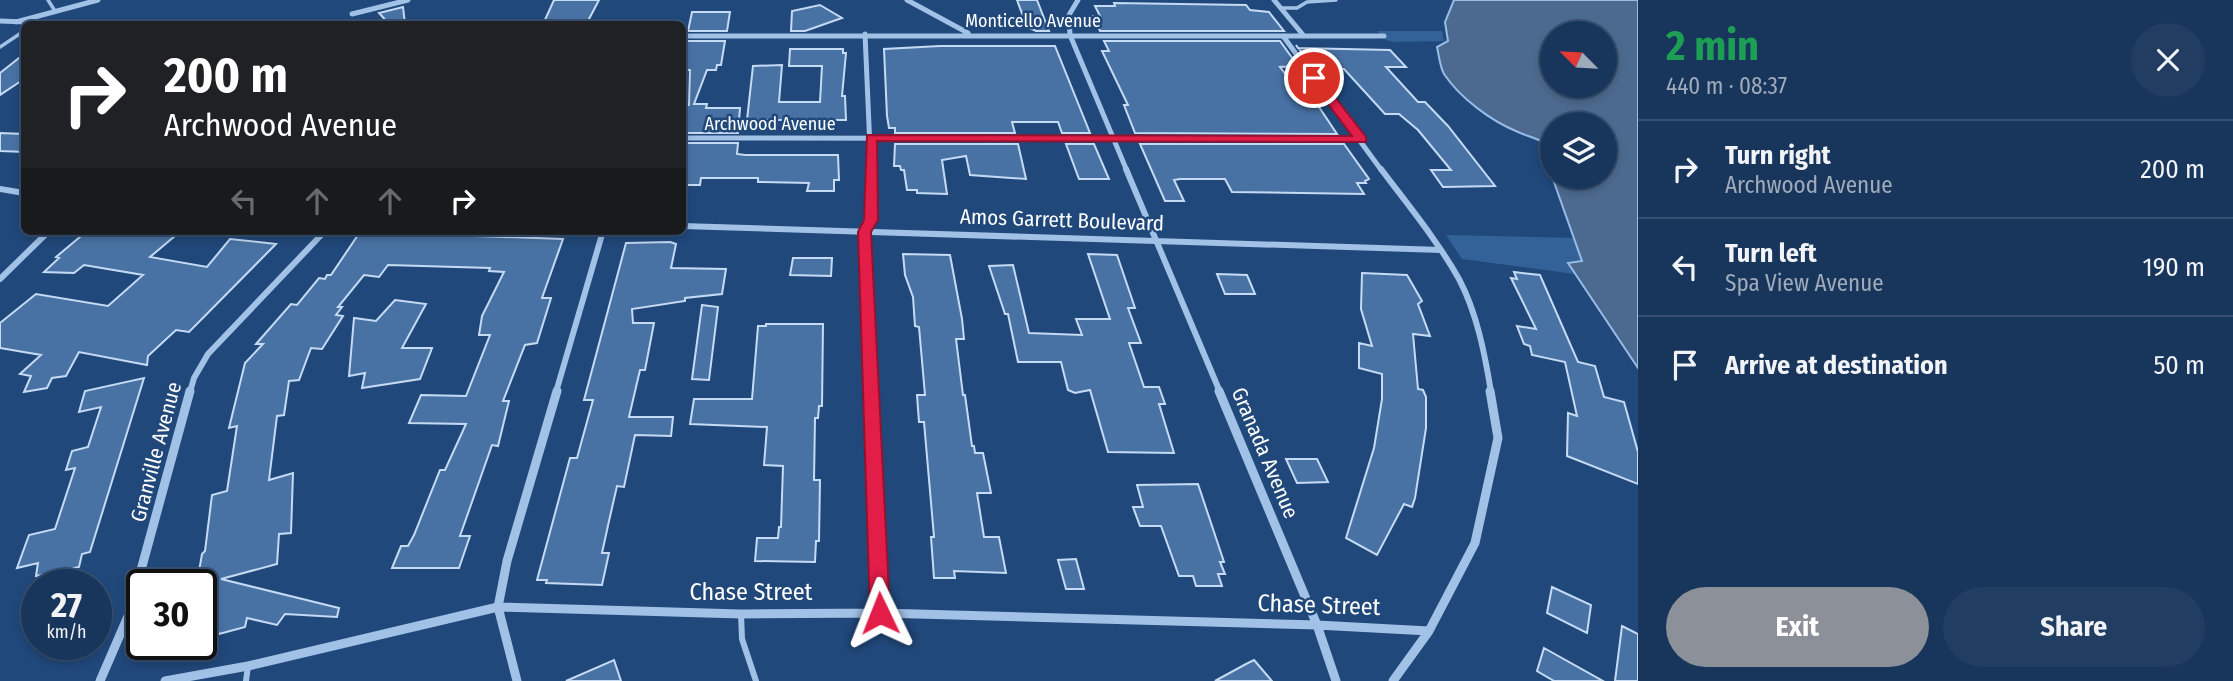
<!DOCTYPE html>
<html lang="en">
<head>
<meta charset="utf-8">
<style>
	body { margin:0; font-family:"Fira Sans Condensed",sans-serif; background:#213e62; color:#f1f3f6; height:100vh; display:flex; flex-direction:column; font-size:26px; white-space:nowrap }
	* { box-sizing:border-box; margin:0 }
	p { font-size:23px; color:#9fabbb }
	.icon { flex:none; width:38px; height:38px; fill:none; stroke:currentColor; stroke-width:2; stroke-linecap:round; stroke-linejoin:round }
	.map { position:relative; flex:1; overflow:hidden }
	.drawer { display:flex; flex-direction:column; background:#18365c; width:595px }
	.drawer>* { flex:none }
	.guide { position:absolute; left:21px; top:21px; width:665px; height:214px; border-radius:10px; box-shadow:0 4px 10px #0003,0 0 0 2px #365072; background:#202124; color:#fff; overflow:hidden }
	.needle { width:46px; rotate:294deg }
	.controls { position:absolute; left:1540px; top:21px; display:grid; gap:14px }
	.controls a { display:grid; place-items:center; width:77px; height:77px; border-radius:50%; background:#18365c; box-shadow:0 4px 10px #0003,0 0 0 2px #365072; font-size:35px }
	.speed { position:absolute; left:21px; top:569px; display:flex; gap:14px; font-size:35px; font-weight:700; text-align:center }
	.speed>* { display:grid; place-content:center; width:91px; height:91px; border-radius:50%; background:#18365c; box-shadow:0 4px 10px #0003,0 0 0 2px #365072; line-height:1 }
	.speed small { font-size:18px; font-weight:400 }
	.speed .limit { border:4px solid #111; border-radius:10px; background:#fff; color:#111 }
	.pin { position:absolute; display:grid; place-items:center; width:60px; height:60px; color:#fff; margin:-30px; border:4px solid #fff; border-radius:50%; box-shadow:0 2px 7px #0007 }
	.me { position:absolute; width:77px; margin:-38px; rotate:358deg; stroke-linejoin:round; filter:drop-shadow(0 0 5px #0008) }
	.turn { display:flex; align-items:center; gap:24px; height:147px; padding:0 28px; font-size:32px }
	.turn .icon { width:91px; height:91px; stroke-width:2.5 }
	.turn b { display:block; font-size:49px; line-height:60px }
	.lanes { display:flex; align-items:center; height:66px; padding:0 28px; background:#0003; justify-content:center; gap:35px; direction:ltr }
	.lanes .off { opacity:.35 }
	.round { display:grid; place-items:center; flex:none; width:74px; height:74px; border-radius:37px; background:#213e62 }
	.head { display:flex; align-items:center; justify-content:space-between; height:119px; padding:0 28px }
	h1 { font-size:42px; font-weight:700; line-height:52px; color:#1e9e55 }
	.action { display:flex; gap:14px; margin-top:auto; padding:14px 28px }
	.action a { flex:1; height:80px; border-radius:42px; background:#8c9099; color:#fff; font-size:28px; font-weight:700; line-height:80px; text-align:center }
	.action a+a { background:#213e62; color:#f1f3f6 }
	ul { padding:0; list-style:none }
	li { display:flex; align-items:center; gap:21px; height:98px; padding:0 28px; border-top:2px solid #365072 }
	li div { flex:1 }
	li b { display:block; font-size:26px }
	li em { font-style:normal }
	main { display:flex; flex:1; min-height:0 }
	.map>svg:first-child { display:block }
	.green { fill:#336298 }
	.water { fill:#4c6a8f; stroke:#96bce7; stroke-width:2; fill-rule:evenodd }
	.building { fill:#4972a4; stroke:#c5dbf4; stroke-width:2 }
	.lines { fill:none; stroke-linecap:round; stroke-linejoin:round }
	.lane-far1 { stroke:#a2c1e6; stroke-width:3.5 }
	.lane { stroke:#a2c1e6; stroke-width:6 }
	.street-far2 { stroke:#a2c1e6; stroke-width:5 }
	.street-far1 { stroke:#a2c1e6; stroke-width:6 }
	.street { stroke:#a2c1e6; stroke-width:9 }
	.route { fill:#e11d48; stroke:#92132f; stroke-width:2 }
	.labels { text-anchor:middle; dominant-baseline:central; stroke-width:5; stroke-linejoin:round; paint-order:stroke }
	.far-street-label { font-size:18px; fill:#fff; stroke:#20487a }
	.street-label { font-size:21px; fill:#fff; stroke:#20487a }
	.near-street-label { font-size:24px; fill:#fff; stroke:#20487a }
</style>
</head>
<body>
<main>
<div class="map">
<svg width="1638" height="681" viewBox="0 0 1638 681">
	<rect width="100%" height="100%" fill="#20487a"/>
	<path class="green" d="M1377 31H1442L1444 41 1395 42 1386 40Z
		M1446 235 1576 238 1582 261 1568 263 1575 274 1462 259Z"/>
	<path class="water" d="M1454 0H1638V368L1568 263 1582 261 1549 168 1552 159V177H1605V124H1552V149C1541 138 1531 138 1518 132 1491 121 1460 98 1444 74 1440 67 1439 56 1437 47L1448 41 1445 22ZM1552 33H1605V86H1552Z"/>
	<path class="building" d="M554 0H599L588 21 544 22Z
		M1017 0H1037L1049 31H1036L1027 27Z
		M1114 3 1246 5 1250 10 1269 12 1284 31H1100L1093 16H1100L1095 6H1115Z
		M820 5 842 18 805 31H791L792 11Z
		M403 7 405 24H389L379 13Z
		M692 12H730L727 31H688Z
		M685 41H725L721 65H717L716 70H707L694 104H707L706 108H740L738 133H682V105H689L690 70H682Z
		M1104 41H1280L1298 66 1280 67 1308 104H1317L1337 134 1135 133 1124 105H1128L1102 51H1109Z
		M1296 45 1298 48 1390 50 1406 67H1386L1418 102H1425L1448 126 1495 186 1443 187 1431 170H1451L1418 130 1399 114H1385L1344 69H1325L1321 64 1311 65Z
		M940 46H1055L1090 133H1062L1058 122H1012L1015 133H895V128H889L887 116 884 49Z
		M790 49H843V53H846L842 96H845L846 120H747L753 66 782 65 779 102H820L822 66H789Z
		M24 54V79L0 95V73Z
		M0 133 24 134V152L0 151Z
		M682 143H738L737 154 745 155H838L839 180H834V191H807L809 183 758 182V178H701L700 185H682Z
		M895 144H1018L1026 179 970 175 966 156 942 160 947 194 917 193V190H907L904 170H901L900 166H894Z
		M1066 144H1094L1109 179H1079Z
		M1140 144H1344L1369 179 1365 181 1366 183H1357L1364 194 1232 192 1225 179H1180L1174 180 1184 201H1165Z
		M87 231H140L175 236 150 257 207 267 230 239 276 244 189 332 176 330 148 356 147 365 79 352 66 376 52 378 47 388 24 392 31 376 20 374 41 355 0 348V323L36 294 108 306 143 275 84 265 74 273 44 272 59 258 56 257Z
		M360 232 563 239 542 298H551L537 343 525 345 503 401H509L498 446 492 445 460 536H470L459 568H392L401 546H408L414 535 440 470H445L466 424 409 423 421 395 466 396 490 335H479L482 316 504 272 489 271 490 268 388 265 379 277 364 275 338 307H342L336 315 343 316 322 349 311 348 299 380 289 381 284 415 277 416 269 480 293 473 291 533 279 534 277 564 221 579 339 608 337 617 285 614 277 625 247 618 245 627 219 634 218 631 201 635 199 571 202 554 205 551 212 495 227 491 237 426 229 428 245 363 263 344H256L291 304 297 305 319 278 325 279 327 275H331Z
		M670 242 676 244 671 268 726 269 722 294 685 298V301L632 309 633 323H654L645 370H640L629 417H673L671 436 635 435 624 487 617 486 609 521 602 553H609L602 585 546 583 547 580H537L570 458H577L593 400H584L626 243Z
		M903 254 950 255 962 319 964 339H956L963 395H965L972 446H974L975 453H983L991 493H977L984 537H999L1006 573 954 571 955 578H934L931 537H934L924 422H919L917 395H925L919 327 915 326 913 297 905 275Z
		M1088 254 1117 255 1135 308H1128L1141 343H1129L1144 387H1159L1165 404H1159L1174 453 1108 452 1090 390 1075 393 1068 390 1061 362H1018L1008 314H1005L989 266 1013 265 1029 333 1082 335 1076 319H1110Z
		M793 258H832L831 276 790 275Z
		M1514 272 1540 275 1578 362 1595 366 1604 397 1624 402 1638 452V484L1567 456 1568 413 1577 416 1565 362 1532 355 1530 346 1524 344 1517 326 1536 329 1511 278 1517 279Z
		M1362 273 1407 275 1422 301 1418 304 1430 336 1413 334 1418 389 1423 390 1426 397V428L1415 498 1412 507 1404 504 1377 555 1346 538 1374 448 1382 399V374L1359 368V343L1372 346 1361 309Z
		M1217 274 1247 275 1255 294H1225Z
		M395 300 426 304 402 348H432L420 379 362 388 365 373 349 376 354 318 376 321Z
		M702 305 718 307 709 380 692 379Z
		M766 324H823L822 406H819L818 418H815L814 480H820L819 541H816L815 562 755 561 757 538H778L779 527H781L783 466 764 465 767 427 690 424 694 399H752L758 326H766Z
		M144 378 90 552 82 554 79 567 36 576 38 563 17 568 29 535 55 529 75 468 66 470 72 451 88 447 101 407 79 412 85 391Z
		M1286 459H1317L1328 482 1297 483Z
		M1198 484 1224 562H1220L1225 574H1218L1222 586H1196L1193 576H1179L1161 526H1140L1133 507H1143L1137 485Z
		M1076 559 1084 589H1066L1058 560Z
		M1552 587 1591 605 1587 633 1547 613Z
		M1622 626 1638 634V681H1615Z
		M1544 648 1603 681H1554L1537 671Z
		M614 660 621 681H566Z
		M1254 660 1272 681H1215L1246 664Z"/>
	<g class="lines">
		<path class="lane-far1" d="M48 0 55 11
			M1282 8H1297L1307 2 1336 0
			M0 47 24 31"/>
		<path class="lane" d="M741 614 742 639 756 681
			M246 681 248 666"/>
		<path class="street-far2" d="M907 0 968 33
			M1078 0 1069 15 1070 35 1127 171
			M1274 0 1304 36
			M352 14 408 0
			M0 21 79 24
			M16 22 98 0
			M865 34 871 171
			M682 36H1384
			M1283 36 1382 171
			M682 138 1361 139"/>
		<path class="street-far1" d="M871 169V220L865 232 871 392
			M1126 169 1220 392
			M1381 169C1408 205 1437 240 1459 279 1477 313 1485 355 1491 392
			M0 189 24 193
			M682 226 1441 250
			M0 279 49 231
			M190 392 194 378 208 354 325 231
			M556 392 603 231"/>
		<path class="street" d="M871 391 880 613
			M1219 391 1317 625 1336 681
			M100 681 129 614 190 391
			M165 681 248 666 498 607 741 614 880 613 1317 625 1429 631
			M517 681 498 607 507 561 557 391
			M1393 681 1429 631 1475 543 1498 438 1490 391"/>
	</g>
	<path class="route" d="M1310 75H1318L1366 137V142L877 141 878 220 871 232 890 613 887 620 880 623 873 620 870 613 858 232 864 220 867 135 1352 136 1310 80Z"/>
	<g class="labels">
		<g class="far-street-label">
			<text x="1033" y="21">Monticello Avenue</text>
			<text x="770" y="124">Archwood Avenue</text>
		</g>
		<g class="street-label">
			<text transform="translate(1062 220) rotate(2)">Amos Garrett Boulevard</text>
			<text transform="translate(156 452) rotate(-75)">Granville Avenue</text>
			<text transform="translate(1265 453) rotate(67)">Granada Avenue</text>
		</g>
		<g class="near-street-label">
			<text x="751" y="592">Chase Street</text>
			<text transform="translate(1319 605) rotate(2)">Chase Street</text>
		</g>
	</g>
</svg>
<div class="controls">
<a><svg class="needle" viewBox="-14 -14 28 28"><path d="M0-13l5 13h-10z" fill="#e53935"/><path d="M0 13l5-13h-10z" fill="#9fabbb"/></svg></a>
<a><svg class="icon" aria-label="layers" viewBox="0 0 24 24"><path d="M12 4l9 5-9 5-9-5zM3 14l9 5 9-5"/></svg></a>
</div>
<div class="speed"><div>27<small>km/h</small></div><div class="limit">30</div></div>
<div class="pin" style="left:1314px;top:78px;background:#d93025"><svg class="icon" aria-label="arrive" viewBox="0 0 24 24"><path d="M6 21V4h12l-3 4 3 4H6"/></svg></div>
<svg class="me" style="left:880px;top:613px" viewBox="-20 -20 40 40"><path d="M0-17L14 15 0 8-14 15z" fill="#e11d48" stroke="#fff" stroke-width="4"/></svg>
<div class="guide">
<div class="turn"><svg class="icon" aria-label="right" viewBox="0 0 24 24"><path d="M7 20v-9h11M14 6l5 5-5 5"/></svg><div><b>200 m</b>Archwood Avenue</div></div>
<div class="lanes"><svg class="icon off" aria-label="left" viewBox="0 0 24 24"><path d="M17 20v-9H6M10 6l-5 5 5 5"/></svg><svg class="icon off" aria-label="ahead" viewBox="0 0 24 24"><path d="M12 20V5M6 11l6-6 6 6"/></svg><svg class="icon off" aria-label="ahead" viewBox="0 0 24 24"><path d="M12 20V5M6 11l6-6 6 6"/></svg><svg class="icon" aria-label="right" viewBox="0 0 24 24"><path d="M7 20v-9h11M14 6l5 5-5 5"/></svg></div>
</div>
</div>
<section class="drawer">
<div class="head"><div><h1>2 min</h1><p>440 m · 08:37</p></div><a class="round"><svg class="icon" aria-label="close" viewBox="0 0 24 24"><path d="M6 6l12 12M18 6L6 18"/></svg></a></div>
<ul>
<li><svg class="icon" aria-label="right" viewBox="0 0 24 24"><path d="M7 20v-9h11M14 6l5 5-5 5"/></svg><div><b>Turn right</b><p>Archwood Avenue</p></div><em>200 m</em></li>
<li><svg class="icon" aria-label="left" viewBox="0 0 24 24"><path d="M17 20v-9H6M10 6l-5 5 5 5"/></svg><div><b>Turn left</b><p>Spa View Avenue</p></div><em>190 m</em></li>
<li><svg class="icon" aria-label="arrive" viewBox="0 0 24 24"><path d="M6 21V4h12l-3 4 3 4H6"/></svg><div><b>Arrive at destination</b></div><em>50 m</em></li>
</ul>
<div class="action"><a>Exit</a><a>Share</a></div>
</section>
</main>
</body>
</html>
